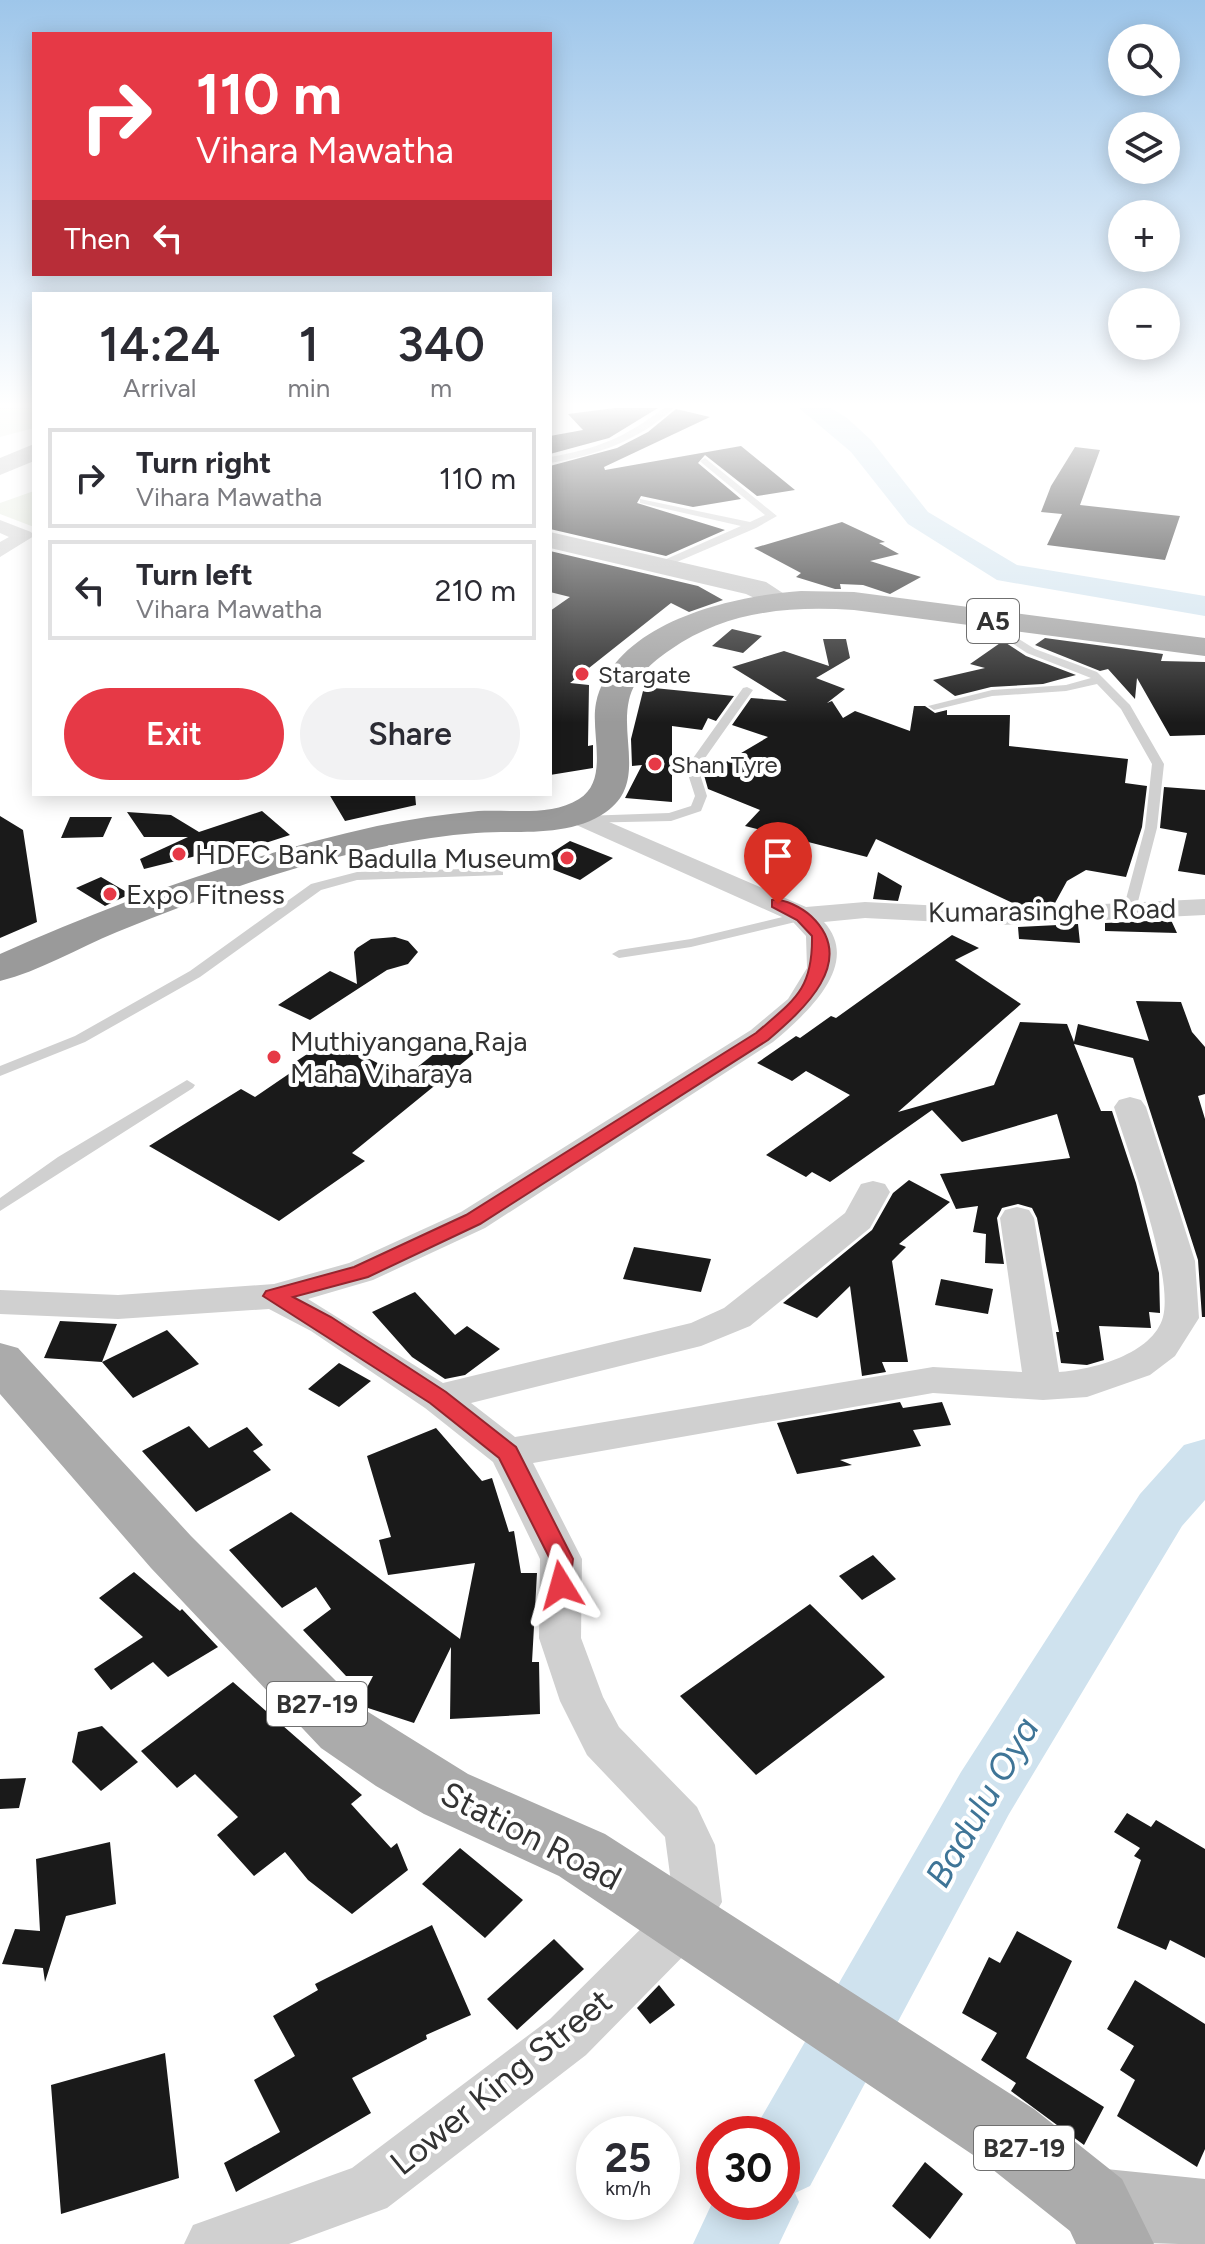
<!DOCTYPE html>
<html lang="en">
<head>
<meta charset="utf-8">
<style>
	body { margin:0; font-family:Figtree,sans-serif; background:#f2f2f3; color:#2b2b33; height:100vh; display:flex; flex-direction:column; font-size:30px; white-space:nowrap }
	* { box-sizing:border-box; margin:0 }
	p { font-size:26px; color:#7c7c81 }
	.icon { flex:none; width:44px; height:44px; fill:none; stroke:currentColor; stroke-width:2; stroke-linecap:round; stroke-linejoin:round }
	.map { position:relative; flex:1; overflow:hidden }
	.panel { position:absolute; left:32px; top:292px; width:520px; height:504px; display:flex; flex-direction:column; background:#fff; border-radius:0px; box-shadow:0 4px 20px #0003 }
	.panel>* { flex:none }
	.hud { position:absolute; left:32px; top:32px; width:520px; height:244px; border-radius:0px; box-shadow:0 4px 20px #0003; background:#e63946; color:#fff; overflow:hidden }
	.tools { position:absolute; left:1108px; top:24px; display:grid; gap:16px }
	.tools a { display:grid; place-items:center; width:72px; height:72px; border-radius:50%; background:#fff; box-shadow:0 4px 20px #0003; font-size:40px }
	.speed { position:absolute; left:576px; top:2116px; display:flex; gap:16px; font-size:40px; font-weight:700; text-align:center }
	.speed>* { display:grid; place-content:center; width:104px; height:104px; border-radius:50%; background:#fff; box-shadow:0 4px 20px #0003; line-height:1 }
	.speed small { font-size:20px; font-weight:400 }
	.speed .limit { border:12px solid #d22; background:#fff; color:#111 }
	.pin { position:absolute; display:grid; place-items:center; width:68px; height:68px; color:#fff; margin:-82px -34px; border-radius:50% 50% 50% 0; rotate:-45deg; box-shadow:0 0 8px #0007 }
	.pin .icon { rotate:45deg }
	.me { position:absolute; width:88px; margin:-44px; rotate:352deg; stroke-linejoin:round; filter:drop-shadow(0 0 6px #0008) }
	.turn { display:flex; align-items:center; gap:28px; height:168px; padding:0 32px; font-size:36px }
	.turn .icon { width:104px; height:104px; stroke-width:2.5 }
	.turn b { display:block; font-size:56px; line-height:68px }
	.then { display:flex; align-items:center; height:76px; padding:0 32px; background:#0003; gap:16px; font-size:30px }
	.eta { display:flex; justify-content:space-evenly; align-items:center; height:136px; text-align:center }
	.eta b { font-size:48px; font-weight:600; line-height:56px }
	.primary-button { display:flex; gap:16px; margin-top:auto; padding:16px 32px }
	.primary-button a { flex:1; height:92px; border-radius:48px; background:#e63946; color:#fff; font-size:32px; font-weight:600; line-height:92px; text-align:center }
	.primary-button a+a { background:#f2f2f3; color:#2b2b33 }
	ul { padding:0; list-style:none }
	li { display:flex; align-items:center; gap:24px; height:100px; margin:0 16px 12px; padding:0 16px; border:4px solid #e1e1e2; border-radius:0px }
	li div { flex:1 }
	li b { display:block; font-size:30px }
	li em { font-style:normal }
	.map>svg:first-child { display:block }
	.green { fill:#e6ecdf }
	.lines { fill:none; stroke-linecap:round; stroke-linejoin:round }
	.river { fill:#cfe2ee; fill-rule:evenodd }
	.building { fill:#1a1a1a }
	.lane { fill:#d0d0d0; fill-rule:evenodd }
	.street { fill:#d0d0d0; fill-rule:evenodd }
	.secondary { fill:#bdbdbd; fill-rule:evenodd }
	.primary { fill:#ababab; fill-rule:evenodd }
	.highway { fill:#9a9a9a; fill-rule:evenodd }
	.route { fill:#e63946; stroke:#96252e; stroke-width:2 }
	.poi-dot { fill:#e63946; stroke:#fff; stroke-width:3 }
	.labels { text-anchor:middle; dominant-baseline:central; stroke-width:8; stroke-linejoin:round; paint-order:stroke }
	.far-poi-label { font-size:24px; fill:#333; stroke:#fff; text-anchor:start }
	.shield { fill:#fff; stroke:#707070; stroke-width:2 }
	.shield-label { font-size:26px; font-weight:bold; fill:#333 }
	.poi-label { font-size:28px; fill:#333; stroke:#fff; text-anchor:start }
	.street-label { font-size:28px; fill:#333; stroke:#fff }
	.near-street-label { font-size:34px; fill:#333; stroke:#fff }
	.near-water-label { font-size:36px; font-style:italic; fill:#3f7597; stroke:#fff }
</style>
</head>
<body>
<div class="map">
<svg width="1205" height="2244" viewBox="0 0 1205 2244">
	<rect width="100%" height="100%" fill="#fff"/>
	<path class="green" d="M0 408H34V428L0 437Z
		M34 491V527L0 514V503Z"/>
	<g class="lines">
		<path class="river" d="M799 408H831L847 418 871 440 928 512 1017 565 1205 596V616L997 580 908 524 851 452Z
			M1205 1439V1500L1182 1526 1009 1814 810 2186 795 2193 799 2202 779 2244H693L714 2199V2202H782V2134H752L754 2130 961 1772 1140 1494 1184 1445Z"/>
	</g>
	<path class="building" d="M615 408H658L609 438 550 454V436L583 430 568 414Z
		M676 409 710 417 604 467 605 470 741 446 795 490 757 496 705 455 698 463 741 499 693 507 641 496 637 503 725 530 666 556 550 529V466L617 448 648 432Z
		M1075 447 1100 450 1080 505 1180 516 1165 560 1047 545 1062 514 1041 512 1051 486Z
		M842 522 885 542 879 543 899 554 870 561 921 577 890 594 863 585 840 584 841 589H835L796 577 801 573 754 548Z
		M550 551 698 586 723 600 689 612 671 603 570 683 589 685 588 746 593 745V768L550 775V611L570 597 550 592Z
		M732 629 762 636 743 653 712 646Z
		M1045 638 1163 654 1161 661 1205 662V735L1170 736 1137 678 1135 699 1108 669 1100 671 1035 645Z
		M823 639H846L850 658 816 678 845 689 827 703 832 701 843 718 855 711 910 731 914 706H925L935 713 947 710V715H1010L1009 746 1128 759 1125 783 1147 786 1142 827 1126 877 1086 870 1067 881 1055 903 1017 905 876 839 867 857 745 826 760 810 708 789 704 775 768 737 732 725 751 698 787 701 732 667 784 651 829 666Z
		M1003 641 1026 656 1076 675 1043 684 991 687 955 696 933 680 985 668 970 664Z
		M644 687 734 696 716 721 708 718 702 730 672 726V802L625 798 642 765 632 766 631 739Z
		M1164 787 1205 790V875L1178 871 1187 833 1160 828Z
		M329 794H415L416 805 345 821Z
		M262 811 290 835 238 852 232 847 144 869 140 859 188 837H144L127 812 171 815 199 832Z
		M0 816 23 830 37 922 0 938Z
		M70 817H112L103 837 61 838Z
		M570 841 613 858 580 880 536 863Z
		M878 872 902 886 898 901 873 899Z
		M101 877 130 894 105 906 76 888Z
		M1171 920 1177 933 1105 931V923Z
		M1078 924 1080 943 1019 939 1018 927Z
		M952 935 979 948 955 960 1021 1004 898 1112 994 1085 1020 1022 1067 1024 1074 1042 1078 1024 1149 1041 1136 1001 1181 1002 1192 1032 1205 1047V1094L1198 1096 1205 1119V1317H1202L1198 1260 1133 1058 1074 1044 1101 1111H1112L1136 1183 1159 1273 1160 1313 1149 1312 1151 1328 1099 1326 1104 1360 1087 1365 1061 1363 1056 1332H1059L1037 1218 1032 1208 1018 1204 1002 1208 997 1218 1004 1264 985 1263 986 1234 973 1232 978 1206 956 1209 940 1174 1070 1158 1057 1114 962 1142 932 1110 830 1182 812 1172 806 1177 766 1155 850 1095 806 1071 792 1081 757 1063 796 1036 800 1038 831 1016 836 1018Z
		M395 937 408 941 418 952 408 964 387 970 310 1020 278 1005 330 971 357 984 354 952 357 948 371 939Z
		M450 1041 476 1052 352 1153 365 1161 279 1221 149 1146 241 1089 255 1097 296 1069 289 1066 324 1043 348 1055 354 1051 405 1077Z
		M909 1180 950 1202 899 1244 906 1247 892 1261 908 1362H882L886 1372 862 1376 850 1286 817 1318 783 1303 872 1230 893 1193Z
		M634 1247 711 1259 701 1292 623 1279Z
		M941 1279 993 1289 988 1314 935 1305Z
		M415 1292 455 1335 467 1326 500 1349 465 1375 445 1379 412 1357 372 1312Z
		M60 1321 117 1324 102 1362 44 1358Z
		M167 1330 199 1364 133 1398 102 1362Z
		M339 1363 371 1381 339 1407 308 1389Z
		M900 1402 903 1408 942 1402 951 1425 913 1430 921 1446 840 1460 852 1465 797 1474 777 1423Z
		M189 1426 209 1448 247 1427 263 1445 253 1451 271 1470 196 1512 142 1451Z
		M436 1428 482 1481 492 1478 509 1532 514 1531 521 1573H537L532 1662H539L540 1714 450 1719 451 1647 414 1723 368 1708 360 1701 373 1676H346L303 1630 331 1609 316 1587 282 1608 229 1550 291 1512 460 1639 475 1563 388 1575 379 1540 391 1537 367 1456Z
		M873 1555 896 1579 862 1600 839 1576Z
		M134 1572 180 1611 182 1609 218 1647 168 1677 153 1662 111 1690 94 1669 143 1637 99 1598Z
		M810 1604 885 1677 756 1775 680 1696Z
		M233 1682 362 1795 351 1804 391 1848 397 1843 408 1870 352 1914 308 1880 285 1852 254 1876 217 1835 238 1817 195 1774 177 1788 141 1751Z
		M102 1726 138 1762 101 1791 72 1762 78 1732Z
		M26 1778 19 1808 0 1809V1779Z
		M1127 1813 1151 1827 1156 1820 1205 1849V1958L1170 1940 1166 1950 1117 1928 1141 1860 1134 1856 1140 1848 1114 1832Z
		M110 1842 116 1904 66 1916 45 1982 43 1968 2 1964 15 1929 40 1931 36 1859Z
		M460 1848 523 1900 485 1938 422 1884Z
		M432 1925 471 2015 426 2035 427 2039 352 2078 371 2113 236 2192 224 2163 280 2132 254 2080 295 2056 273 2016 318 1990 315 1984Z
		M1017 1931 1072 1961 1026 2058 1104 2107 1084 2145 1011 2091 1016 2083 981 2060 997 2033 962 2013 989 1957 1000 1963Z
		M554 1939 584 1969 517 2030 487 1999Z
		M1135 1980 1205 2024V2149L1197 2167 1117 2116 1135 2080 1120 2070 1134 2046 1107 2029Z
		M659 1985 675 2005 650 2024 637 2008Z
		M165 2053 179 2178 61 2214 51 2085Z
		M925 2162 963 2194 930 2239 892 2206Z"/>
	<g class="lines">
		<path class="lane" d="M664 408H674C638 441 597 455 550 463V457C597 449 626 437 664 408Z
			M705 458 777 516 756 528 663 568H655V564L741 526 640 503V499L750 522 765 515 702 463 700 461Z
			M982 616 1035 649 1097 672 1130 705 1164 764 1157 828 1135 913H1125L1123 910 1145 828 1152 764 1121 709 1097 684 1066 691 992 696 934 710 928 706 992 690 1066 685 1091 678 1027 653 978 621 977 619Z
			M747 687 753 690 698 768 707 796 701 811 671 821 578 823 577 820 583 816 669 813 691 806 695 796 686 768 743 688Z
			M498 868 503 869V875L357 880 321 890 200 977 85 1042 0 1076V1066L75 1036 190 971 311 884 357 872Z
			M803 912 808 913 810 916 808 919 691 947 619 958 612 954 619 950 691 939Z
			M187 1080 195 1085 193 1088 0 1211V1198L58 1157Z"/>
		<path class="street" d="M0 520 31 532 34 536 0 557V542L9 537 0 533Z
			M572 806 806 907 865 902 1002 909 1205 899V915L1002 925 865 918 824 922C863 965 804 1016 773 1042L485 1228 373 1280 308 1299 443 1383 691 1323 724 1308 845 1213 861 1184 873 1181 885 1184 890 1192 870 1228 750 1326 701 1346 471 1403 515 1437 933 1367 1022 1372 1000 1218 1005 1210 1017 1207 1029 1210 1034 1218 1059 1372C1092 1370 1153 1354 1163 1317 1174 1275 1128 1152 1114 1107L1119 1100 1130 1097 1141 1100 1146 1107 1195 1261 1199 1318 1175 1356 1150 1375 1087 1397 1043 1400 933 1393 533 1463 582 1559 581 1638 603 1697 619 1727 697 1807 715 1845 722 1902 701 1938 586 2055 387 2208 289 2244H184L193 2225 352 2168 550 2019 673 1897 665 1837 587 1755 560 1701 539 1638 540 1559 493 1462 425 1408 311 1331 269 1309 118 1319 0 1314V1290L118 1295 274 1284 349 1263 461 1212 751 1030 788 999 807 968 806 936 793 922 563 819 559 814Z"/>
		<path class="secondary" d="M34 444V461L0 475V458Z
			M550 532 766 582 795 601 790 607 780 610 746 594 550 548Z
			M1096 2168 1205 2179V2244C1159 2244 1113 2244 1070 2231L1059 2205 1070 2179Z"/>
		<path class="primary" d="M0 1343 18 1348 191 1536 365 1710 468 1774 605 1834 1034 2109 1122 2179 1154 2244H1076L1070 2231 982 2161 559 1876 424 1814 376 1786 321 1748 151 1568 0 1394Z"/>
		<path class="highway" d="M801 591 854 592 1205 638V656L854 610C787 606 726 611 670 650 652 662 634 678 629 700 620 739 646 784 606 812 569 838 518 830 476 833 446 835 416 840 387 846 294 864 204 897 117 932 78 948 40 971 0 981V954C121 900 247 855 377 826 410 819 444 814 478 811 510 809 550 817 579 799 610 780 590 733 596 703 614 622 732 596 801 591Z"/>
	</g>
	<linearGradient id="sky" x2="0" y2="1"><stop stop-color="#9ec6ea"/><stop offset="0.56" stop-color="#fff"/><stop offset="1" stop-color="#fff" stop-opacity="0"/></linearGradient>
	<rect width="1205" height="723" fill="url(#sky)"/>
	<path class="route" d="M772 900C784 898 802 908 811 916 859 961 803 1010 768 1040L480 1224 368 1277 293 1297 331 1317 446 1392 516 1447 573 1559 569 1592H552L549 1585 550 1559 499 1458 430 1403 263 1296 266 1291 354 1267 466 1215 756 1033C794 1000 813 990 812 936L797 920 772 907Z"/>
	<g class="poi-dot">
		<circle cx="582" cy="674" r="8"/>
		<circle cx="655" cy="764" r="8"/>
		<circle cx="179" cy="854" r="8"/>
		<circle cx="567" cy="858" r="8"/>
		<circle cx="110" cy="894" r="8"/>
		<circle cx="274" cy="1057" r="8"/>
	</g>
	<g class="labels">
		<g class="far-poi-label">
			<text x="598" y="674">Stargate</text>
			<text x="671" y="764">Shan Tyre</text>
		</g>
		<g class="shield">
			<rect x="967" y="599" width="52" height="44" rx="6"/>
			<rect x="267" y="1682" width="100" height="44" rx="6"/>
			<rect x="974" y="2126" width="100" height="44" rx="6"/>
		</g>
		<g class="shield-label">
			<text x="993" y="621">A5</text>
			<text x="317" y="1704">B27-19</text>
			<text x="1024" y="2148">B27-19</text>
		</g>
		<g class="poi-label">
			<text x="195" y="854">HDFC Bank</text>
			<text x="551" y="858" text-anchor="end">Badulla Museum</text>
			<text x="126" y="894">Expo Fitness</text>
			<text x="290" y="1041">Muthiyangana Raja<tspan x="290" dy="32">Maha Viharaya</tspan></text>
		</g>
		<g class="street-label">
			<text transform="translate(1052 910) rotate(-1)">Kumarasinghe Road</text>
		</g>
		<g class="near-street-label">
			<text transform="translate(531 1836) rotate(27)">Station Road</text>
			<text transform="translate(501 2082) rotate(-39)">Lower King Street</text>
		</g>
		<g class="near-water-label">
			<text transform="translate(982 1802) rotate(-60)">Badulu Oya</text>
		</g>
	</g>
</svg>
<div class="tools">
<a><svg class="icon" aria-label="search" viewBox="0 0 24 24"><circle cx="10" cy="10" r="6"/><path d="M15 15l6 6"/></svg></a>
<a><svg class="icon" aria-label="layers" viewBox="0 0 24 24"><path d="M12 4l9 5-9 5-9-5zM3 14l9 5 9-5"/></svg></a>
<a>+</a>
<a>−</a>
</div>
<div class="speed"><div>25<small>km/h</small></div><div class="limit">30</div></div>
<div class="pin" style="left:778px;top:904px;background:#d93025"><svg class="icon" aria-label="arrive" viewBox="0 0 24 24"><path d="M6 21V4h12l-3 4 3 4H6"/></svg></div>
<svg class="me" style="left:561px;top:1585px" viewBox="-20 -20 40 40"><path d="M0-17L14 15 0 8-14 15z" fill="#e63946" stroke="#fff" stroke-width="4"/></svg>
<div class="hud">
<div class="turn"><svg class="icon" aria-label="right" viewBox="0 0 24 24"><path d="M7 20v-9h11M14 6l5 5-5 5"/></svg><div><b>110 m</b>Vihara Mawatha</div></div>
<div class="then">Then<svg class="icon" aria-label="left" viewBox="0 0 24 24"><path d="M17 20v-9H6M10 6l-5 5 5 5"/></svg></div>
</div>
<section class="panel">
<div class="eta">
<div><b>14:24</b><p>Arrival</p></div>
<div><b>1</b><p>min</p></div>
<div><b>340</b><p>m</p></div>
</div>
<ul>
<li><svg class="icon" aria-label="right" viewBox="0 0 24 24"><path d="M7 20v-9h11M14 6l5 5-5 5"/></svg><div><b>Turn right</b><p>Vihara Mawatha</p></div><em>110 m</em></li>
<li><svg class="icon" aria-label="left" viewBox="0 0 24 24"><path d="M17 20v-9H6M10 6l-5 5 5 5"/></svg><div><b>Turn left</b><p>Vihara Mawatha</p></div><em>210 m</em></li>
</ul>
<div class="primary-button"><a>Exit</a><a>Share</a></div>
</section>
</div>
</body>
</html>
